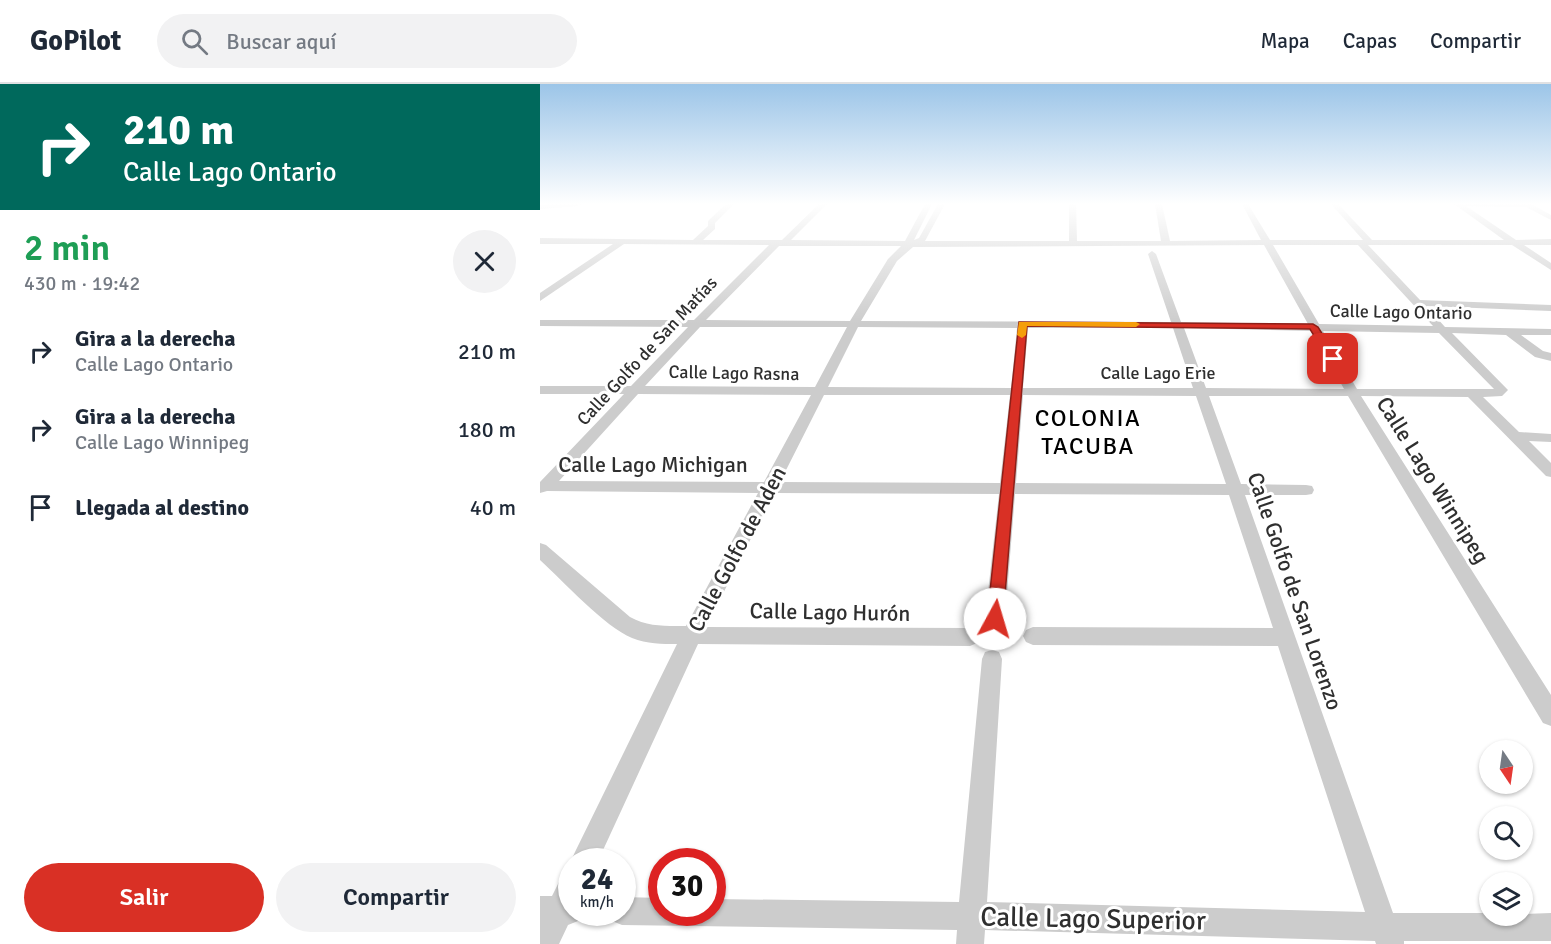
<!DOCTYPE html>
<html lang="es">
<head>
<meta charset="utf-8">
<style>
	body { margin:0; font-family:Signika,sans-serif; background:#f2f2f3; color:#1f2937; height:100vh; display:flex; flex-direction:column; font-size:22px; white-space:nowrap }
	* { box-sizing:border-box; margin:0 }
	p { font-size:20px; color:#747a83 }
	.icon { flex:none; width:33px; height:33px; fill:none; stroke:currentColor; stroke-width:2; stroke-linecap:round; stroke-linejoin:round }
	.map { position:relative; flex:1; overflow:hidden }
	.panel { display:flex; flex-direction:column; background:#fff; width:540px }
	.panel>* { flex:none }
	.top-card { background:#00695c; color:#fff; overflow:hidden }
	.needle { width:39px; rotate:167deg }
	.controls { position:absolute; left:939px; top:656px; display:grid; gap:12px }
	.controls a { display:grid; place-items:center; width:54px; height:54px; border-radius:50%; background:#fff; box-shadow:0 2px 4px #0004; font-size:30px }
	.speed { position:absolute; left:18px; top:764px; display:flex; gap:12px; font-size:30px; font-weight:700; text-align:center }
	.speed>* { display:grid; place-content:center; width:78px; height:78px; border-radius:50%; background:#fff; box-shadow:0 2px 4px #0004; line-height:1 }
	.speed small { font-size:15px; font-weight:400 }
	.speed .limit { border:9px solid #d22; background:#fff; color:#111 }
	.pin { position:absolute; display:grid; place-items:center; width:51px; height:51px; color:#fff; margin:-26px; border-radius:12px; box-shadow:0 3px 9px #0006 }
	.me { position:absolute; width:66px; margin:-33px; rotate:6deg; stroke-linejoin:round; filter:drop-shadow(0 0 4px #0008) }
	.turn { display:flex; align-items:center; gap:21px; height:126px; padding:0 24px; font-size:27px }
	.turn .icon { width:78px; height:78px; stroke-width:2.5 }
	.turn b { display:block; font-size:42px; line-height:51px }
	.round { display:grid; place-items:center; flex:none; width:63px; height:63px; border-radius:32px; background:#f2f2f3 }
	.headline { display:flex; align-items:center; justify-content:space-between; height:102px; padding:0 24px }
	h1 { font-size:36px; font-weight:600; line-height:45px; color:#1e9e55 }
	.cta { display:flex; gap:12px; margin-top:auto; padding:12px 24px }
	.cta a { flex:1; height:69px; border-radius:36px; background:#d93025; color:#fff; font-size:24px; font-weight:600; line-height:69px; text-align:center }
	.cta a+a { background:#f2f2f3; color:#1f2937 }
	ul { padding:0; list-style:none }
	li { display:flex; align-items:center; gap:18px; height:78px; padding:0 24px }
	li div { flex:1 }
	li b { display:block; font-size:22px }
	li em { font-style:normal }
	header { display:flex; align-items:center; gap:36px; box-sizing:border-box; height:84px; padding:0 30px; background:#fff; border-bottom:2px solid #e0e1e3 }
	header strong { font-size:28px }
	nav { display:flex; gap:33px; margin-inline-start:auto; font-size:21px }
	.search { width:420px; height:54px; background:#f2f2f3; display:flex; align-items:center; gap:15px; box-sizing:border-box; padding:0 21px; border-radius:33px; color:#747a83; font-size:22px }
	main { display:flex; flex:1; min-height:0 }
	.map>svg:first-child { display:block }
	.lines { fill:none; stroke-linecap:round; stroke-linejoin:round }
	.minor { fill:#ccc; fill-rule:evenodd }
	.route { fill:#d93025; stroke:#8d1f18; stroke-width:1.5 }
	.slow { fill:#f59e0b }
	.labels { text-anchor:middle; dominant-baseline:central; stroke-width:6; stroke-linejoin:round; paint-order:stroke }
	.far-street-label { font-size:18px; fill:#2f2f2f; stroke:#fff }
	.street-label { font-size:22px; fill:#2f2f2f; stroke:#fff }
	.neighbourhood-label { font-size:24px; letter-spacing:1.5px; fill:#000; stroke:#fff }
	.near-street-label { font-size:27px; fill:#2f2f2f; stroke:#fff }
</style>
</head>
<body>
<header>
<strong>GoPilot</strong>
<div class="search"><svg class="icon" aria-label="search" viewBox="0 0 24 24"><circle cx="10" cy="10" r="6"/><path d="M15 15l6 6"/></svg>Buscar aquí</div>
<nav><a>Mapa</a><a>Capas</a><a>Compartir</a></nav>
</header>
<main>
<section class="panel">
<div class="top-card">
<div class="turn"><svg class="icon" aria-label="right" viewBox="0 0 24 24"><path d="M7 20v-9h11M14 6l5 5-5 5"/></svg><div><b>210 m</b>Calle Lago Ontario</div></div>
</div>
<div class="headline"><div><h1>2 min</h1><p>430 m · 19:42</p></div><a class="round"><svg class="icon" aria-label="close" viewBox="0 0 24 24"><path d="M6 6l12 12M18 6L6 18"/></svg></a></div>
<ul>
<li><svg class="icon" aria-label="right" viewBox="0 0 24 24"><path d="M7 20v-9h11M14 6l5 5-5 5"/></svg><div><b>Gira a la derecha</b><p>Calle Lago Ontario</p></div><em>210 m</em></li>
<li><svg class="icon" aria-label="right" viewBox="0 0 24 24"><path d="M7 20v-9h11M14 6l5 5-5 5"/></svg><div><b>Gira a la derecha</b><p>Calle Lago Winnipeg</p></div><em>180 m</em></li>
<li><svg class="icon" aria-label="arrive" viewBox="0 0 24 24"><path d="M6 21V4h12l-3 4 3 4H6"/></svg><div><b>Llegada al destino</b></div><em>40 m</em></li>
</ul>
<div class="cta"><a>Salir</a><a>Compartir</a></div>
</section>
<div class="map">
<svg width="1011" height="860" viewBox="0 0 1011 860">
	<rect width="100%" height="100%" fill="#fff"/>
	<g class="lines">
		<path class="minor" d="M41 120 38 122 0 125V121Z
			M186 120H194L175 139V145L163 156H242L279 120H287L251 156 365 157 385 120H392L374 156 379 154 398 120H405L385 157H529V120H536L537 157H621L615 120H622L630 157 721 156 702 120H708L730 156H823L791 120H798L832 156H964L914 120H991L1011 131V136L986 123 926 122 976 156 1011 155V161H984L1011 179V186L972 161H828L880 216 1011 221V227L886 222 905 243 1011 245V251H981L1003 267 1011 269V277L995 273 966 251 912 249 968 306 962 312 943 313 979 348 1011 350V358L989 357 1011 379V393L1006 392 928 313 821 312 1011 611V642L1003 639 808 312H669L701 400 766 401 772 402 774 406 772 410 766 411H705L853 829H950V831L1011 829V857H864V860H836L835 857 445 846 444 860H416L417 846 82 841 72 837 68 828H82V813L122 814V828H172V815L419 818 442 575 445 568 452 566 459 568 462 575 447 818 825 828 738 562 493 561 486 558 483 552 486 546 493 543 733 544 689 411 475 410 465 535 462 541 455 543 448 541 445 535 459 410 234 409 166 543 430 544 437 547 440 553 437 559 430 562 158 560 58 777H32V779L31 777 35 768 137 560C122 560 107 560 92 554 65 543 23 497 0 476V459L6 461 90 533C108 543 126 542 146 542L218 409 7 407 0 409V398L84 310H0V302H91L148 243 0 242V236H154L229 161 84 160 0 217V209L73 160H0V154L153 156 168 142V137ZM724 161 768 240 641 238 616 170 612 167 608 170 631 238 321 237 357 177 373 163ZM733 161H818L893 242 779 240ZM239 162H361L348 175 310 237 166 236ZM160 243H307L275 303 105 302ZM318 243 477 244 471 304 288 303ZM488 244H633L653 304H483ZM644 244 772 247 804 305 666 304ZM783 247 899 249 954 305H817ZM98 310 271 311 224 398 19 397ZM284 311H470L460 399 240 398ZM483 311 656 312 686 400 476 399Z
			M32 789V828H42L38 837 28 841 19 860H0V812H12L22 792Z"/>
	</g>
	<linearGradient id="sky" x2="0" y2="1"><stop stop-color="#9cc5e8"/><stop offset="0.5" stop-color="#fff"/><stop offset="1" stop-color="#fff" stop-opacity="0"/></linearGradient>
	<rect width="1011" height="240" fill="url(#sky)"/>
	<path class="route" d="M479 238 773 240 778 243 798 275 789 277 770 245 487 242 463 535 461 540 455 542 450 540 447 535Z"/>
	<path class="slow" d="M479 238H596L600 240 596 243 487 242 486 251 482 254 477 251Z"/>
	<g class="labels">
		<g class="far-street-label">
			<text transform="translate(861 228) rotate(1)">Calle Lago Ontario</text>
			<text transform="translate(107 267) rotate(-47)">Calle Golfo de San Matías</text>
			<text transform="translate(194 289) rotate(1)">Calle Lago Rasna</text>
			<text x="618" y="289">Calle Lago Erie</text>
		</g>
		<g class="street-label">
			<text x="113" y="380">Calle Lago Michigan</text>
			<text transform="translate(893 396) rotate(58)">Calle Lago Winnipeg</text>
			<text transform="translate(197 465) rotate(-62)">Calle Golfo de Aden</text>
			<text transform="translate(755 507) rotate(71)">Calle Golfo de San Lorenzo</text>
			<text transform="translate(290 528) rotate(1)">Calle Lago Hurón</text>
		</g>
		<g class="neighbourhood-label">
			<text x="548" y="334">COLONIA<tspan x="548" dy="28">TACUBA</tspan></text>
		</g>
		<g class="near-street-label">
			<text transform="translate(553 835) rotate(1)">Calle Lago Superior</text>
		</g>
	</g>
</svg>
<div class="controls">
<a><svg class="needle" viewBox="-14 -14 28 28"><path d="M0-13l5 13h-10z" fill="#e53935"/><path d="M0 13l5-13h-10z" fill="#747a83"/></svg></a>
<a><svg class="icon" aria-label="search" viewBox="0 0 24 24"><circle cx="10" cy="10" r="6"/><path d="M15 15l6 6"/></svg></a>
<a><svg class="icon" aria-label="layers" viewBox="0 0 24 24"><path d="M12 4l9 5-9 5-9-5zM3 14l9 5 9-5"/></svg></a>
</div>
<div class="speed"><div>24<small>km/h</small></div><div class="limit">30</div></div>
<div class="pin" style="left:793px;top:275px;background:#d93025"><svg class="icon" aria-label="arrive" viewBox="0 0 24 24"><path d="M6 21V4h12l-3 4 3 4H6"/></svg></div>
<svg class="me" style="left:455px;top:535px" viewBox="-20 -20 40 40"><circle r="19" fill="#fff"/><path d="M0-13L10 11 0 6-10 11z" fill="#d93025"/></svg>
</div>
</main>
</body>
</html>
